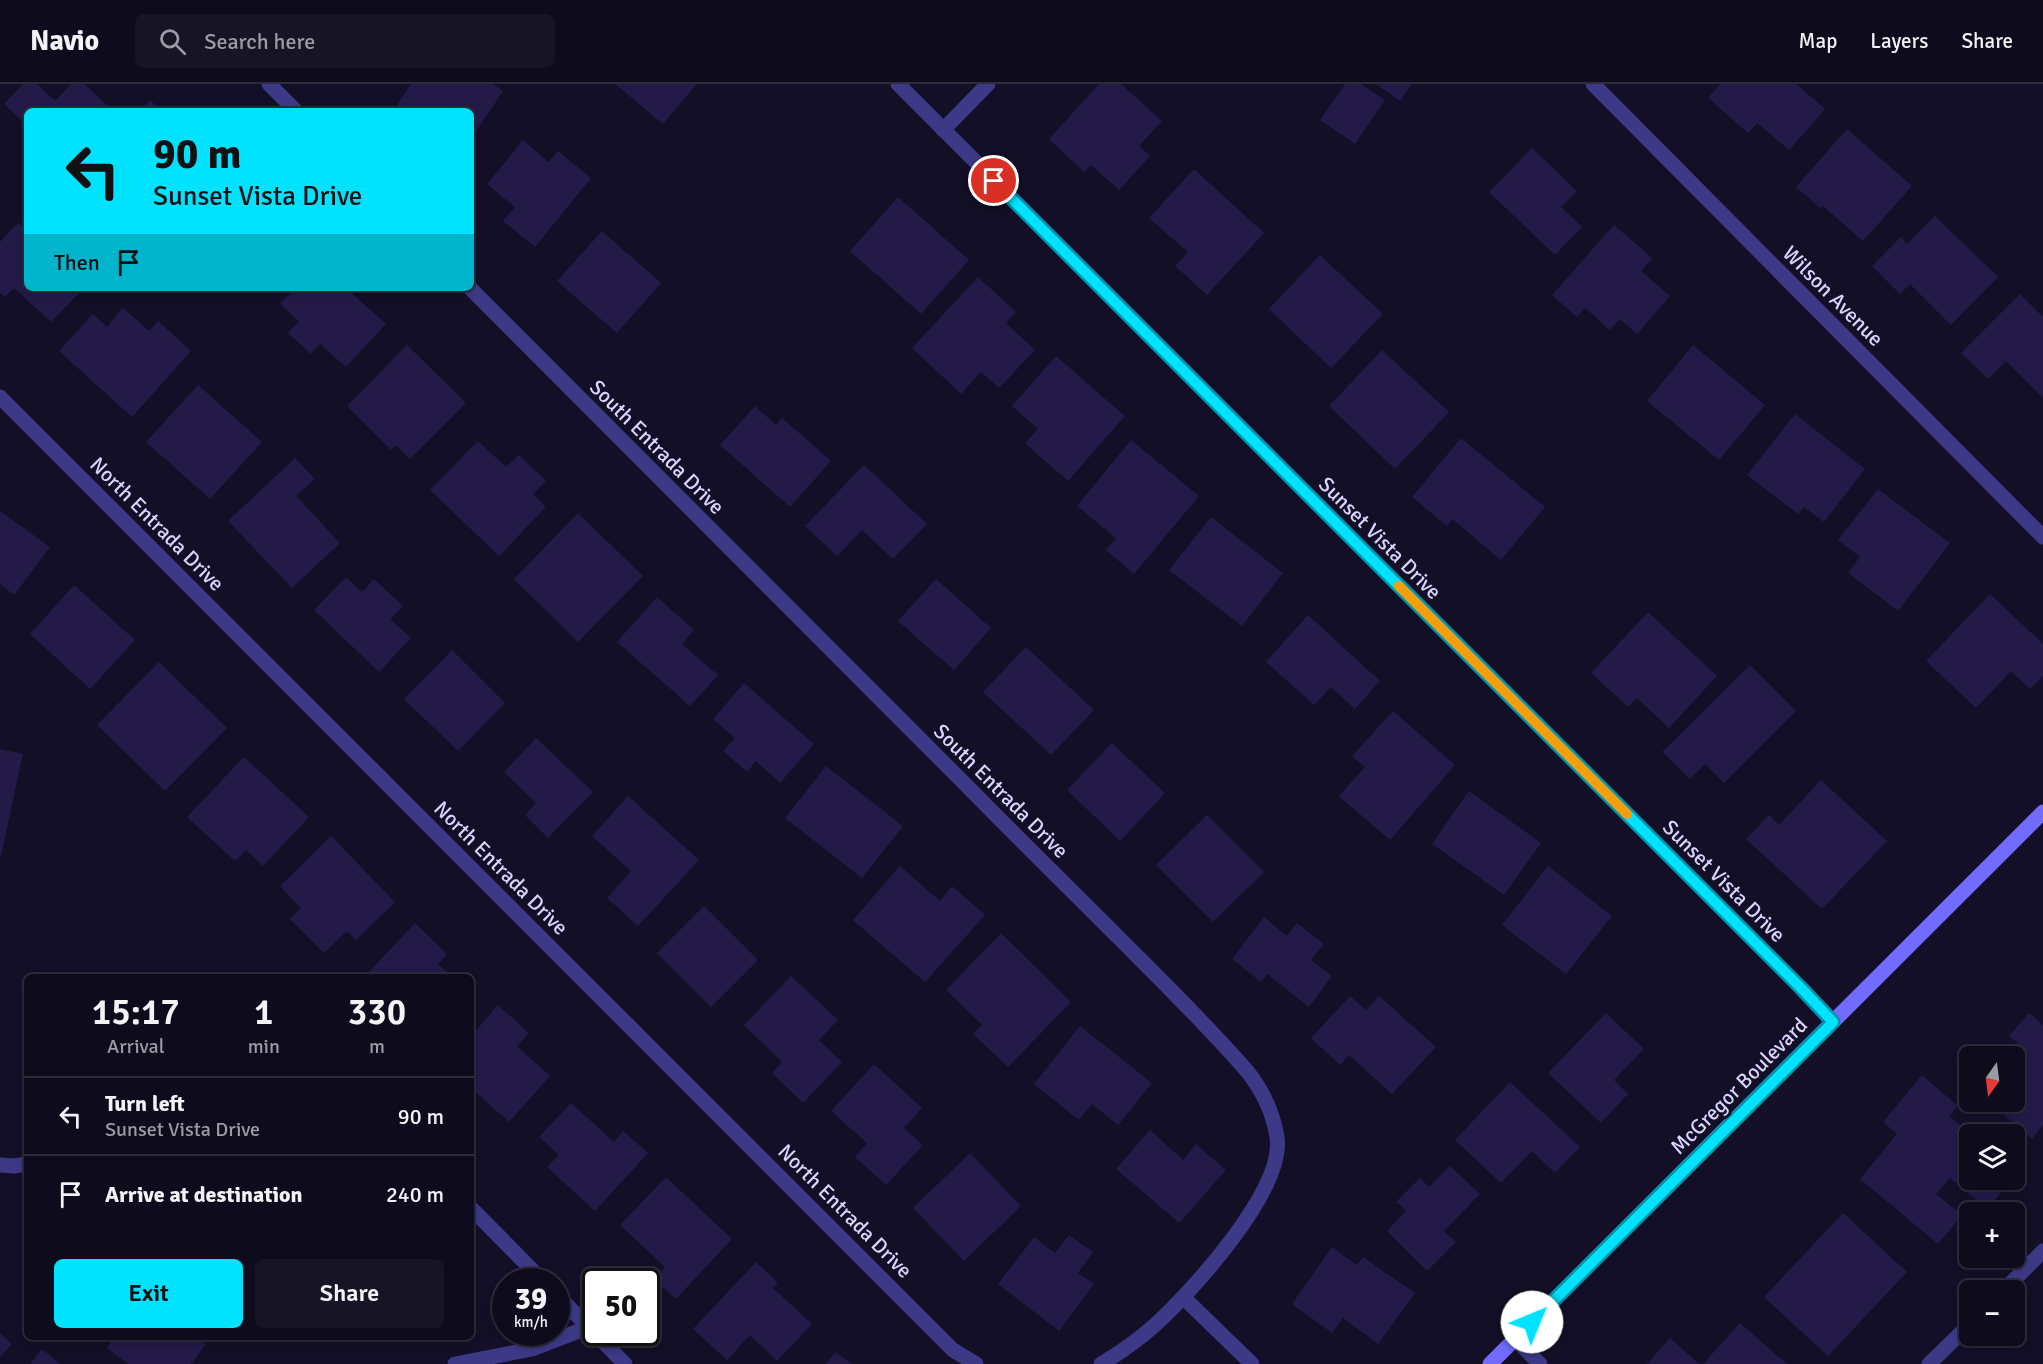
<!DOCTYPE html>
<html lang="en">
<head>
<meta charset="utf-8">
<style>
	body { margin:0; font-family:Signika,sans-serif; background:#171426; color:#f1f3f6; height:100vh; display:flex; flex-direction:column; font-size:22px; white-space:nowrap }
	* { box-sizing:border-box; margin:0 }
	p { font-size:20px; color:#9b9ba4 }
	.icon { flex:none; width:33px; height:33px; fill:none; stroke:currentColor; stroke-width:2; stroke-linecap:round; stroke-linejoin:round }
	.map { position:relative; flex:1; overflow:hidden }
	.panel { position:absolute; left:24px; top:890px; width:450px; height:366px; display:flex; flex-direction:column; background:#0e0b1d; border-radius:9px; box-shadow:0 3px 9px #0003,0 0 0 2px #2e2b3b }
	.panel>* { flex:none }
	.top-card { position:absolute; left:24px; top:24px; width:450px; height:183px; border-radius:9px; box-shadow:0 3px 9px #0003,0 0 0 2px #2e2b3b; background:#01e2ff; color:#111; overflow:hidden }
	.needle { width:39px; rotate:194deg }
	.fabs { position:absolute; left:1959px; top:962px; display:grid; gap:12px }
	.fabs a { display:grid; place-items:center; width:66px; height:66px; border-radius:9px; background:#0e0b1d; box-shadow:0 3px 9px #0003,0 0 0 2px #2e2b3b; font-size:30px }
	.speed { position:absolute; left:492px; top:1184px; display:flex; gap:12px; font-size:30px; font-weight:700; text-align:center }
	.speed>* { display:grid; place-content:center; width:78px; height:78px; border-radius:50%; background:#0e0b1d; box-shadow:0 3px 9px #0003,0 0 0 2px #2e2b3b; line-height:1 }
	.speed small { font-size:15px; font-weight:400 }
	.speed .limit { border:3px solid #111; border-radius:9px; background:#fff; color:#111 }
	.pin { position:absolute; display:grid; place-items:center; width:51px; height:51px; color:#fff; margin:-26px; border:3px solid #fff; border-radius:50%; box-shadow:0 2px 6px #0007 }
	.me { position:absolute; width:66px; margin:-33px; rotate:45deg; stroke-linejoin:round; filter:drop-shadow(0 0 4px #0008) }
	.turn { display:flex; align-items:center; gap:21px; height:126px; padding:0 30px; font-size:27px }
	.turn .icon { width:78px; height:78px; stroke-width:2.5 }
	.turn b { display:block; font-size:42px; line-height:51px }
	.then { display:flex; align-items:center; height:57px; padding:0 30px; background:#0003; gap:12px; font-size:22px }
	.eta { display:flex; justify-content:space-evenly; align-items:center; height:102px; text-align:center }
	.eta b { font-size:36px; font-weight:600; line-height:42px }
	.cta { display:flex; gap:12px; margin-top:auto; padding:12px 30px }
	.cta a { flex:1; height:69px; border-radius:9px; background:#01e2ff; color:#111; font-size:24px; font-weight:600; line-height:69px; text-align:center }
	.cta a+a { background:#171426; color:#f1f3f6 }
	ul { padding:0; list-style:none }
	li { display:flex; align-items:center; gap:18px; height:78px; padding:0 30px; border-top:2px solid #2e2b3b }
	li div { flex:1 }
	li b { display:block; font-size:22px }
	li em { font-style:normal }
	header { display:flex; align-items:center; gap:36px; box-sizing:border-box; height:84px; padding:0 30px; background:#0e0b1d; border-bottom:2px solid #2e2b3b }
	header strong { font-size:28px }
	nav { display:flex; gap:33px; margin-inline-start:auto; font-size:21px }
	.search { width:420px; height:54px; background:#171426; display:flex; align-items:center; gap:15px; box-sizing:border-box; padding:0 21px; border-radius:9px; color:#9b9ba4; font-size:22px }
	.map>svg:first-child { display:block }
	.building { fill:#241a48 }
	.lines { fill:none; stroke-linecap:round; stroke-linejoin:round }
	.service { stroke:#3d3987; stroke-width:15 }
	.minor { stroke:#3d3987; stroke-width:15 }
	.secondary { stroke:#716cff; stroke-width:15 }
	.route-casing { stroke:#0193a6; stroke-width:15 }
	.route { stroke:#01e2ff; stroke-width:10 }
	.slow { stroke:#f59e0b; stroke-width:10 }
	.labels { text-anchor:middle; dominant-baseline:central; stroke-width:6; stroke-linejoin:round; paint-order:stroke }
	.street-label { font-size:21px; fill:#dad5ff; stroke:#130f27 }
</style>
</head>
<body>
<header>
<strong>Navio</strong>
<div class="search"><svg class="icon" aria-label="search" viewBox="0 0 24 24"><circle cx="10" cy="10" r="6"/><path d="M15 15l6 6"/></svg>Search here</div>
<nav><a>Map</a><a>Layers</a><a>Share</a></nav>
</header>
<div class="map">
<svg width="2043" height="1280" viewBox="0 0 2043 1280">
	<rect width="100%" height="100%" fill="#130f27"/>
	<path class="building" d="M23 0H37L55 17 71 0H84L108 22 103 27H27V42L4 20Z
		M411 0H493L503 7 471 55V27H407L397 21Z
		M615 0H697L663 40Z
		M1099 0H1121L1162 37 1139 62 1150 72 1119 106 1091 81 1084 88 1049 55Z
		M1345 0H1361L1385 16 1355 60 1320 36Z
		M1376 0H1412L1400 17Z
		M1720 0H1796L1825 25 1789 66 1757 39 1748 49 1708 14Z
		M150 16 161 27H139Z
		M1847 45 1912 102 1863 157 1823 122 1820 124 1796 103Z
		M523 56 549 78 558 67 591 94 535 163 503 137 515 123 487 100Z
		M1532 64 1577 107 1561 123 1582 143 1555 171 1489 108Z
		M1194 85 1264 149 1207 211 1175 182 1188 168 1149 134Z
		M898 113 969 176 921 230 850 167Z
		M1935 132 1998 193 1951 241 1910 200 1900 210 1872 182 1901 153 1907 160Z
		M18 139 27 146V204H84L51 238 14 204 5 213 0 209V158Z
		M1614 141 1652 174 1641 187 1670 212 1637 250 1620 235 1610 246 1585 224 1577 233 1552 211Z
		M602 147 661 199 617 249 557 197Z
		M1320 171 1383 230 1331 284 1269 225Z
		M978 193 1016 228 1006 239 1035 266 999 304 981 288 961 310 912 264Z
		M295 204H346L386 240 346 283 320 260 311 270 288 249 299 237 280 220Z
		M2020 210 2043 233V314L2006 277 1988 295 1961 269Z
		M123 224 149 247 158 237 191 267 132 333 59 267 93 230 107 243Z
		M407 261 466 319 410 375 396 361 391 366 347 322Z
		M1693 261 1765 321 1719 376 1647 317Z
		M1382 266 1449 328 1395 385 1329 322Z
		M1056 272 1125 332 1068 397 1025 359 1038 345 1012 322Z
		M198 301 262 358 210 415 146 358Z
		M755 322 776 341 782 334 831 377 790 423 720 361Z
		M1795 330 1865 385 1824 438 1804 423 1798 430 1747 391Z
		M1461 354 1545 423 1501 476 1452 435 1447 442 1412 413Z
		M1131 356 1199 412 1134 490 1106 466 1116 454 1077 422Z
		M478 357 506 383 519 371 546 397 533 410 546 423 499 472 430 406Z
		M295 374 315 395 296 412 340 459 292 504 228 437Z
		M864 381 927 440 893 475 862 446 837 472 805 442Z
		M1878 405 1950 459 1898 527 1848 489 1860 473 1838 456Z
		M0 427 50 463 14 511 0 500Z
		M578 429 643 492 578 558 514 495Z
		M1211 433 1283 489 1242 542 1169 486Z
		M346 493 362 508 374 495 403 522 390 535 411 554 379 588 314 526Z
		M936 495 991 544 954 586 898 537Z
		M74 501 135 556 90 605 30 550Z
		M1990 510 2043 560V592L2030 605 2011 587 1976 624 1926 577Z
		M657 513 694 546 682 560 718 591 690 622 617 558Z
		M1648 528 1717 592 1669 644 1637 614 1628 623 1591 589Z
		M1308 531 1380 597 1355 625 1331 603 1314 621 1266 578Z
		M1026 563 1094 626 1051 671 983 608Z
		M452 566 505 619 458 667 404 615Z
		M159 578 227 644 165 707 97 641Z
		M1750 581 1796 627 1724 699 1705 680 1690 695 1662 668Z
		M744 599 814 660 780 699 756 677 747 688 723 667 735 654 713 635Z
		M1393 627 1455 681 1390 756 1339 712 1365 683 1352 672Z
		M536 654 593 708 548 754 525 731 536 719 504 688Z
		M1112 659 1165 709 1120 757 1067 706Z
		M0 665 23 670 1 772H0Z
		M244 673 309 733 263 782 246 766 235 777 187 733Z
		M826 682 903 742 862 794 785 734Z
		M1821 696 1887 757 1822 825 1746 755 1769 731 1779 741Z
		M1469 707 1541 759 1504 811 1432 760Z
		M628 712 699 776 638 842 607 814 631 787 592 752Z
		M1207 731 1264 788 1213 838 1156 781Z
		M331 752 395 818 356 856 347 847 324 869 290 835 301 824 280 802Z
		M900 782 940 817 952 802 985 831 925 898 853 836Z
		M1548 782 1612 832 1566 890 1502 841Z
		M704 822 758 876 711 923 657 869Z
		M1264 833 1287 852 1297 839 1324 860 1311 876 1332 892 1309 923 1267 890 1261 898 1232 875Z
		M415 839 447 870 438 880 451 892H365Z
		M1001 849 1071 918 1008 983 973 950 982 941 946 906Z
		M791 892 838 936 819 956 842 978 803 1019 772 989 782 978 744 941Z
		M1350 912 1366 926 1379 912 1436 963 1392 1010 1349 971 1340 981 1311 954Z
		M498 921 529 949 517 962 550 992 509 1038 471 1004V952Z
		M1606 929 1644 965 1614 996 1628 1010 1601 1039 1548 989Z
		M2029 929 2043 941V1041L2032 1055 1988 1017H2014V972H2011L2020 961 2009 952Z
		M1080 942 1152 999 1118 1041 1092 1020 1079 1036 1034 1000Z
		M874 980 922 1024 904 1044 923 1061 886 1101 855 1073 867 1059 831 1027Z
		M1922 991 1958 1022 1949 1032 1970 1049V1095H2013L1987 1125 1950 1094 1936 1110 1962 1131 1938 1160 1860 1095 1897 1050 1883 1038Z
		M1510 998 1580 1063 1555 1089 1532 1067 1501 1099 1455 1056Z
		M571 1019 614 1058 623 1047 648 1069 595 1127 547 1083 559 1071 539 1053Z
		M1150 1046 1183 1076 1196 1060 1226 1086 1179 1139 1116 1085Z
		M970 1069 1021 1122 964 1177 913 1124Z
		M1450 1082 1480 1110 1444 1147 1456 1158 1427 1187 1387 1147 1406 1127 1396 1118 1420 1094 1429 1103Z
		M666 1093 732 1155 676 1215 654 1195 665 1183 620 1141Z
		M1843 1129 1907 1188 1828 1272 1764 1213Z
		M1069 1151 1093 1168 1078 1189 1094 1200 1059 1247 998 1200 1034 1153 1055 1169Z
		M1332 1163 1357 1181 1363 1173 1415 1209 1378 1260 1343 1234 1332 1249 1292 1220Z
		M756 1178 778 1199 773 1204 812 1240 777 1277 750 1251 727 1276 693 1245Z
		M1740 1239 1787 1280H1703Z
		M0 1249 12 1260 0 1273Z
		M115 1252H196L206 1260 191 1280H128L107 1264Z
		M1670 1254 1699 1280H1647Z
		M42 1265 60 1280H30Z
		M835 1268 852 1280H826Z"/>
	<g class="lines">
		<path class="service" d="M455 1280 532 1265 589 1243"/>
		<path class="minor" d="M269 0 296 27
			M898 0 1801 904 1833 938
			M1593 0 2043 453
			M943 46 988 0
			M470 204C635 371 801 537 967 702 1017 753 1068 803 1119 854 1162 897 1207 941 1247 987 1263 1007 1273 1028 1277 1053 1285 1106 1192 1207 1155 1241 1138 1256 1120 1269 1101 1280
			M0 313 953 1266 976 1280
			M0 1081 14 1082 27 1080
			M471 1124 543 1197
			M2004 1206 2043 1167
			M556 1210 625 1280
			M1183 1213 1252 1280
			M1515 1255 1540 1280
			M1929 1280 1970 1240"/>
		<path class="secondary" d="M1490 1280 2043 728"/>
	</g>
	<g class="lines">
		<g class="route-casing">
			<path id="route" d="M994 97 1801 904 1833 938 1532 1238"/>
		</g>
		<use href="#route" class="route"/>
		<path class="slow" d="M1399 502 1627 730"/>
	</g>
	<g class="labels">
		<g class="street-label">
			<text transform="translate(1833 212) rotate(45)">Wilson Avenue</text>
			<text transform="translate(657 363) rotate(45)">South Entrada Drive</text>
			<text transform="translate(157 440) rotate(45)">North Entrada Drive</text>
			<text transform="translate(1380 454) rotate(45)">Sunset Vista Drive</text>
			<text transform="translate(1001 707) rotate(45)">South Entrada Drive</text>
			<text transform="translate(501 784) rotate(45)">North Entrada Drive</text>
			<text transform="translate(1724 797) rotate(45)">Sunset Vista Drive</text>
			<text transform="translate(1739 1002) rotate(-45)">McGregor Boulevard</text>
			<text transform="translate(845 1127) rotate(45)">North Entrada Drive</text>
		</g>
	</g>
</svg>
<div class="fabs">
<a><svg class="needle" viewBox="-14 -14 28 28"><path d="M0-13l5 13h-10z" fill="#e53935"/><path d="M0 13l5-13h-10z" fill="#9b9ba4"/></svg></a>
<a><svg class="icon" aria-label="layers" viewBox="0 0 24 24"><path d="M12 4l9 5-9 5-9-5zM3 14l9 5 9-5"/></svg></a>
<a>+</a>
<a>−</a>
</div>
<div class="speed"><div>39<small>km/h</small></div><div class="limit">50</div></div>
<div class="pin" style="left:994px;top:97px;background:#d93025"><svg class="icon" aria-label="arrive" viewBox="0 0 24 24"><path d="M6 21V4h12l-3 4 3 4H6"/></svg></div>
<svg class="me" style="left:1532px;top:1238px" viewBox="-20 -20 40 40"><circle r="19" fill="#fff"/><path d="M0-13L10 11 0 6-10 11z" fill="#01e2ff"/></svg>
<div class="top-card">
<div class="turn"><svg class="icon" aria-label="left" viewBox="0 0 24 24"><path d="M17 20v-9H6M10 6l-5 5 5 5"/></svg><div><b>90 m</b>Sunset Vista Drive</div></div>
<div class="then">Then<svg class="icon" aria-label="arrive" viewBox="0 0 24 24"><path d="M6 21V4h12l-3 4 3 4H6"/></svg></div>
</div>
<section class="panel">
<div class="eta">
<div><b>15:17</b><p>Arrival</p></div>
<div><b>1</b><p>min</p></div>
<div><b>330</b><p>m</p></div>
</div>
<ul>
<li><svg class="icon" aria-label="left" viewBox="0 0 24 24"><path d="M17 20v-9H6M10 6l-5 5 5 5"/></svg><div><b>Turn left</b><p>Sunset Vista Drive</p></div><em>90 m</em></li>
<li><svg class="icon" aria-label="arrive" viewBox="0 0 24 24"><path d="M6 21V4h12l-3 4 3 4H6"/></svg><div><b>Arrive at destination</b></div><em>240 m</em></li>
</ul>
<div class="cta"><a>Exit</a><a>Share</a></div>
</section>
</div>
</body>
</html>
